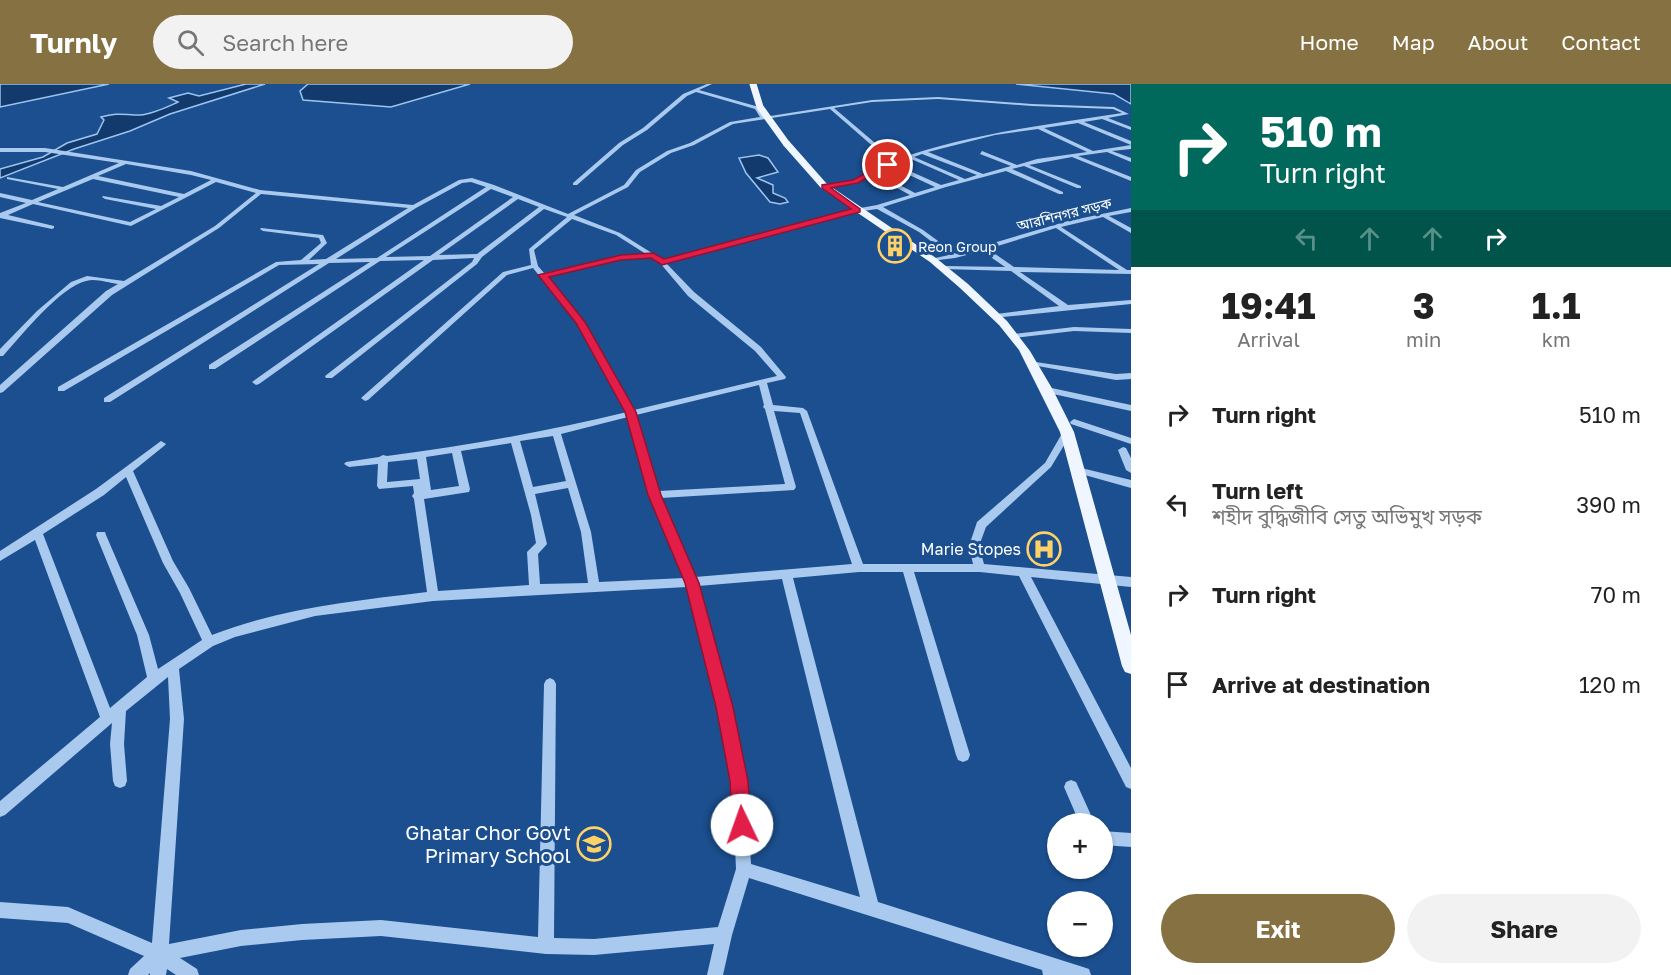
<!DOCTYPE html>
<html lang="en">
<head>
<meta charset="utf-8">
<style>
	body { margin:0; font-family:"Golos Text","Noto Sans Bengali",sans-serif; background:#f2f2f2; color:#222; height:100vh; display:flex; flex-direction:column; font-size:22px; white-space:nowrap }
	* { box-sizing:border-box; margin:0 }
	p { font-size:20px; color:#767676 }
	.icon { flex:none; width:33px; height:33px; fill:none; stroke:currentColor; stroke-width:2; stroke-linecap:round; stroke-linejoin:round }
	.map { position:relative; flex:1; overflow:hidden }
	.panel { display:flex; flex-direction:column; background:#fff; width:540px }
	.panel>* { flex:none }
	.top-card { background:#00695c; color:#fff; overflow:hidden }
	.buttons { position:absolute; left:1047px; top:729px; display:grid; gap:12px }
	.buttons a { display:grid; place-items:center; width:66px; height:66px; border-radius:50%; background:#fff; box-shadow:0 2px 4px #0004; font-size:30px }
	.pin { position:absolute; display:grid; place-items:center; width:51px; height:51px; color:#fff; margin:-26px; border:3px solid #fff; border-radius:50%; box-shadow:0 2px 6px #0007 }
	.me { position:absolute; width:66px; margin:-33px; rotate:357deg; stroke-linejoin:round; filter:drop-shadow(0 0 4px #0008) }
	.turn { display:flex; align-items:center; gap:21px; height:126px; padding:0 30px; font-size:27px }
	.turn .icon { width:78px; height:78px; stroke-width:2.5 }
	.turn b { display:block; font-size:42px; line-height:51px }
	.lanes { display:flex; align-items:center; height:57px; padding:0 30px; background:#0003; justify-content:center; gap:30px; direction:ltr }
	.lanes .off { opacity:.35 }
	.eta { display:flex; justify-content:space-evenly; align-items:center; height:102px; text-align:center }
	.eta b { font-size:36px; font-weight:700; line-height:42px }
	.button { display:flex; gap:12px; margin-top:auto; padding:12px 30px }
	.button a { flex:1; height:69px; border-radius:36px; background:#857141; color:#fff; font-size:24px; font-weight:700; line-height:69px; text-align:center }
	.button a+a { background:#f2f2f2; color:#222 }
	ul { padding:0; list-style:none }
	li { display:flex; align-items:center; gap:18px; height:90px; padding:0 30px }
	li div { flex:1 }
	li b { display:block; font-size:22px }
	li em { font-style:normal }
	header { display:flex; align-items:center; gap:36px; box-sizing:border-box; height:84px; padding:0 30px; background:#857141; color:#fff }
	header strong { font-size:28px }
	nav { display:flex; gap:33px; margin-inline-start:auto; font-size:21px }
	.search { width:420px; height:54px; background:#f2f2f2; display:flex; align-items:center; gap:15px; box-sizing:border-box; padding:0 21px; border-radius:33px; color:#767676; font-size:22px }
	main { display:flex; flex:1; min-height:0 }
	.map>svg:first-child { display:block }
	.water { fill:#123a6d; stroke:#9cc4f0; stroke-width:1.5 }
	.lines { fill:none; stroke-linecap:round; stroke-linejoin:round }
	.minor { fill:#a9c9ee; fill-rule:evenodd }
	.major { fill:#f0f6ff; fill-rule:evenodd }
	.major-bridge { stroke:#f0f6ff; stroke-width:7 }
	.route { fill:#e11d48; stroke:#92132f; stroke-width:1.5 }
	.labels { text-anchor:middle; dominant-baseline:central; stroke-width:6; stroke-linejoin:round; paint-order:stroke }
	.far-street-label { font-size:14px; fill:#fff; stroke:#1b4f8f }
	.far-poi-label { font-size:14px; fill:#fff; stroke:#1b4f8f; text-anchor:start }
	.poi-label { font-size:16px; fill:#fff; stroke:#1b4f8f; text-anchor:end }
	.near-poi-label { font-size:20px; fill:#fff; stroke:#1b4f8f; text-anchor:end }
</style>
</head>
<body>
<header>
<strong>Turnly</strong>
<div class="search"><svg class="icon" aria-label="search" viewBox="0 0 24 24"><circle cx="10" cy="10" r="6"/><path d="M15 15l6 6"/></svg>Search here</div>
<nav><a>Home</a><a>Map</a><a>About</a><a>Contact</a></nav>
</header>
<main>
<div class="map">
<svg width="1131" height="891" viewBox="0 0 1131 891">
	<rect width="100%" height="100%" fill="#1b4f8f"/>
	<path class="water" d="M0 0H109L0 23Z
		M246 0H265L170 30 130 47 74 65 0 94V85L43 73 67 59 97 50 104 36 101 33C118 28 124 31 140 31 153 30 167 23 178 18L169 14 188 9 199 12Z
		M308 0H470L391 23 303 16 300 7Z
		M1016 0H1131V20L1114 10Z
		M759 71 768 74 778 88 757 94 773 101V109L785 114 788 118 780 120 770 118 746 89 739 74Z"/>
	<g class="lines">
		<path class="minor" d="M707 0H712L699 6 759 23 764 33 872 16 938 13 1032 20 1114 23 1129 30 1108 34 1131 43V46L1102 35 1084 38 1131 57V61L1078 39 1044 44 1093 67 1131 61V65L1112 67 1131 74V78L1107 68 1078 72 1131 93V97L1072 73 1029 81 1081 102V104H1077L1024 82 1012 85 1063 108V110H1059L1006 87 946 103 883 123 923 146 956 170 1068 137 1131 124V128L1109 132 1131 144V149L1103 133 1061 143 1127 186H1131V190L1020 188 1068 221 1131 216V220L993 234 992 232 996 230 1059 222 1011 187 944 185V183L946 182 1005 183 982 167 955 174 931 177V175L949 171 919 148 877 125 857 128 666 179 694 208 761 263 786 293 785 295 767 299 773 321 803 324 807 327 863 480H973L969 462 977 438 1045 379 1064 346 1067 345 1072 348 1051 383 986 443 979 462 984 480 1131 493V503L1031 493 1131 684V705L1126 703 1019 492 980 488H914L970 671 968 676 963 678 958 676 956 671 903 488H859L793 494 878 818 1083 883 1089 885 1091 891H1043L1042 886 749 794 732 851 723 891H707L714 860 594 871 546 870 381 852 302 856 241 862 180 874 197 885 199 891H176L167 885 166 891H150V889L148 891H128L130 885 144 872 68 839 0 834V818L68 823 152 859 170 635 168 593 126 627 124 660 127 697 125 702 120 704 115 702 113 697 110 660 112 639 5 731 0 733V717L100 633 35 456 0 477V467L96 405 161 357 166 360 164 362 133 387 173 477 189 504 212 551C281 524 354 517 427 508L414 415 412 412 414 409 413 402 379 405 377 402 378 380 349 383 344 380 346 378 379 373 383 371 387 372C467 362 547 347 627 328L577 239 533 184 507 191 368 316 365 317 361 314 503 188 531 181 529 165 567 133 544 125 482 173 477 180 332 294H326L325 292 472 178 474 174 433 176 259 300 256 301 252 298 424 176 380 177 215 285H209V281L370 178 329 179 110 318H104V314L319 180 279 181 64 307H58V303L276 178 301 176 321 159 319 154 263 147 260 145 261 144 323 151 327 159 309 176 326 175 408 124 261 110 219 144 112 211 3 308 0 309V301L106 207 118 200C108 199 96 194 86 197 61 202 20 253 3 272H0V265L37 227 71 198 87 192 124 197 215 142 256 109 216 98 131 142 33 120 8 131 54 142V144L52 145 0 134V129L26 119 0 113V109L32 116 58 105 7 95V93L63 103 119 79 45 68H0V64H45L191 87 260 106 413 121 459 96 472 94 494 101 568 130 624 101 636 86 667 67 690 59 730 38 760 33 755 25 696 8 687 12 647 46 623 61 577 101H573V99L619 59 643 44 683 10ZM938 15 1032 22 1113 25 1122 29C1045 41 967 50 895 76L834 24 872 18ZM830 25 891 78 854 97 824 100 821 102 822 103 855 100 873 91 910 111 877 121 855 125 663 176 620 149 574 131 628 103 640 88 671 69 694 61 733 40ZM1038 45 1087 68 1037 75 1017 81 982 67 980 70 1011 82 983 90 928 68 995 51ZM922 70 977 91 965 95 914 73ZM909 74 959 96 941 101 894 80ZM126 80 191 91 211 96 184 110 98 92ZM890 82 935 103 915 109 877 89ZM93 95 179 113 161 122 103 112 102 113 105 115 156 125 130 138 38 118ZM471 98 486 103 377 174 336 175 416 124 462 99ZM491 105 513 113 430 172 386 173ZM518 115 539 123 477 170 439 171ZM572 135 616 151 646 170 621 172 544 189 538 182 534 166ZM1056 144 1119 186 1014 183 988 165ZM651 174 660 179 688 212 755 267 777 292 634 326 584 238 547 192 621 176ZM759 301 764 321 763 323 765 325 785 400 659 407 636 331ZM774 327 800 329 852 480 695 493 661 414 794 406 796 403ZM628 333 650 411 684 494 599 498 591 448 561 350ZM553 352 566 397 533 403 520 357ZM511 359 531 431 536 459 527 468 529 501 438 507 424 415 469 408 470 405 461 367ZM452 369 459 402 431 406 426 373ZM417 375 420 395 387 398 388 378ZM126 393 163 479 180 509 202 556 158 585 149 551 106 451 105 448H97L96 451 137 551 147 593 110 624 43 450 104 411ZM568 404 581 448 588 499 540 500 538 470 547 460 535 410ZM782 495 860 813 751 780 746 697 732 623 698 502ZM687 503 718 623 732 697 736 785 718 843 594 855 554 854 556 600 554 596 550 594 546 596 544 600 538 853 381 836 302 840 241 846 169 860 184 635 179 585 213 562 235 553 315 532 433 517Z
			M1074 243 1131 245V249L1074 247 1013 254 1009 252 1013 250Z
			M1029 277 1116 290 1131 289V295L1116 296 1032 281 1028 279Z
			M1047 303 1131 321V327L1044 308V304Z
			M1074 335 1131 354V360L1071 340 1070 338Z
			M1123 363 1126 364 1131 374V389L1126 386 1118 366Z
			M1077 383 1131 396V404L1074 388 1072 386 1074 384Z
			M1071 696 1076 698 1095 740H1080L1064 703 1066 698Z
			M1102 747 1131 749V763L1102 761Z"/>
		<path class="major" d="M783 57H789L827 100 936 174 968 200 1007 237 1030 267 1053 306 1074 348 1131 551V590L1125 588 1122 582 1060 348 1019 266 999 241 960 204 930 178 821 104 783 61Z"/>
		<path class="major-bridge" d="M753 0 760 23 786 59"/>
	</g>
	<path class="route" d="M885 79 891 81 858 99 831 104 860 125V128L662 181 651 174 621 176 549 193 585 238 636 328 661 411 699 499 733 623 748 697 751 741 749 748 742 750 735 748 732 741 730 697 716 623 685 499 648 411 625 328 576 239 538 191 621 171 653 169 664 175 851 125 822 104V101L853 96Z"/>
	<defs>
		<g id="building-ring" transform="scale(1.725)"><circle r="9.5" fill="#1b4f8f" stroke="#ffd166" stroke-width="1.5"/><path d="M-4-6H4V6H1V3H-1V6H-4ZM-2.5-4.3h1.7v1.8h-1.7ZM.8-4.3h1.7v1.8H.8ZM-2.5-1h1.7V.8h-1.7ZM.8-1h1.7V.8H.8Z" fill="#ffd166"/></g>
		<g id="hospital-ring" transform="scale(1.725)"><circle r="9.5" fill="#1b4f8f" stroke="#ffd166" stroke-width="1.5"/><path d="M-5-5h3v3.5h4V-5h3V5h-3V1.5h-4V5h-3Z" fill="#ffd166"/></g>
		<g id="school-ring" transform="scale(1.725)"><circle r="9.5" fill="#1b4f8f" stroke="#ffd166" stroke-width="1.5"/><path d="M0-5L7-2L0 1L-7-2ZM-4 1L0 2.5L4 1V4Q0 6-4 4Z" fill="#ffd166"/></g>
	</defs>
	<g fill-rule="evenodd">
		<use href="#building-ring" x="895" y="162"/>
		<use href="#hospital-ring" x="1044" y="465"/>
		<use href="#school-ring" x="594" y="760"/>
	</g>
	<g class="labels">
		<g class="far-street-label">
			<text transform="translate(1064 130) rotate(-14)">আরশিনগর সড়ক</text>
		</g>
		<g class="far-poi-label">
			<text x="918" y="162">Reon Group</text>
		</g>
		<g class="poi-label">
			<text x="1021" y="465">Marie Stopes</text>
		</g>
		<g class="near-poi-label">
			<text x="571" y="748">Ghatar Chor Govt<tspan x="571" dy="23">Primary School</tspan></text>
		</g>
	</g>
</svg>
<div class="buttons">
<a>+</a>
<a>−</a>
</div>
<div class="pin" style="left:888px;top:81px;background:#d93025"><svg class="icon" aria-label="arrive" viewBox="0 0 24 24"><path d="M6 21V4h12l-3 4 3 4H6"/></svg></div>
<svg class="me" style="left:742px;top:741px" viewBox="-20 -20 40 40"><circle r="19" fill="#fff"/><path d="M0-13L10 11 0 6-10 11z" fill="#e11d48"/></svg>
</div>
<section class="panel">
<div class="top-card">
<div class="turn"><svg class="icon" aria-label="right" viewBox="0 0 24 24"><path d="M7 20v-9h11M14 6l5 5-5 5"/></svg><div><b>510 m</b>Turn right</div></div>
<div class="lanes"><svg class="icon off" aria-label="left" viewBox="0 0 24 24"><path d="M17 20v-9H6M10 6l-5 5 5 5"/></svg><svg class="icon off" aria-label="ahead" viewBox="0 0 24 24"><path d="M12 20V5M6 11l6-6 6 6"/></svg><svg class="icon off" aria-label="ahead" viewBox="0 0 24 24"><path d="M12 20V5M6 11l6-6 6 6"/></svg><svg class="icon" aria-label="right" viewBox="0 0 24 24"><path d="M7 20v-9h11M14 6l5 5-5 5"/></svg></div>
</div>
<div class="eta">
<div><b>19:41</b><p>Arrival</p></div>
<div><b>3</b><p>min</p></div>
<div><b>1.1</b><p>km</p></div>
</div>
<ul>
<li><svg class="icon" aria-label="right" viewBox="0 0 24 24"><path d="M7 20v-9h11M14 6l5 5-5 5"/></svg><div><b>Turn right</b></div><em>510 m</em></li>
<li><svg class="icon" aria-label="left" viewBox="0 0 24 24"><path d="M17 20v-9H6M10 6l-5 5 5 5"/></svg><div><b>Turn left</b><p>শহীদ বুদ্ধিজীবি সেতু অভিমুখ সড়ক</p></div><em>390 m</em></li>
<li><svg class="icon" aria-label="right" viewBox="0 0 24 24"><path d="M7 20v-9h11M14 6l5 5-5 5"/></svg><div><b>Turn right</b></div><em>70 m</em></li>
<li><svg class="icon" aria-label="arrive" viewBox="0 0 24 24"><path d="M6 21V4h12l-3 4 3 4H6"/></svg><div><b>Arrive at destination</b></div><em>120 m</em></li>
</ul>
<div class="button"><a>Exit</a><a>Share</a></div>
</section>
</main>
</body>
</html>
